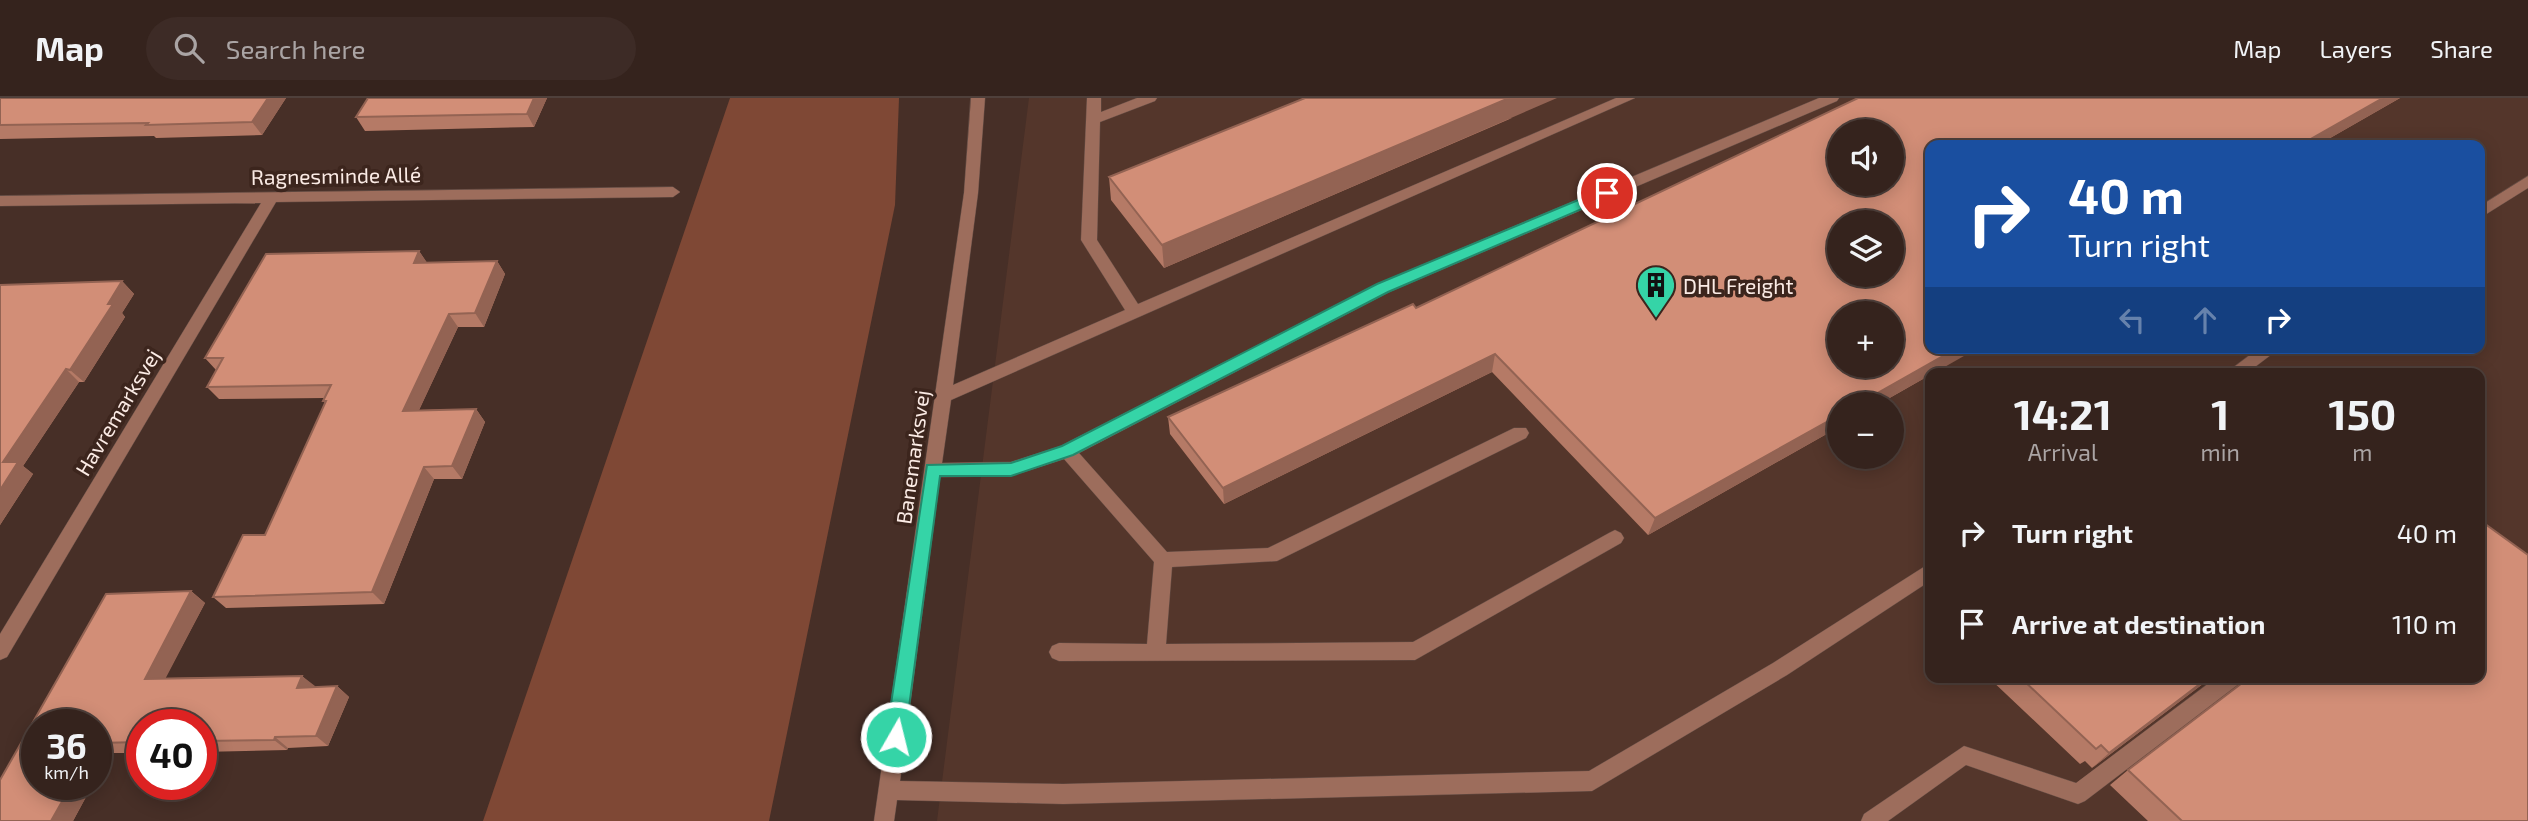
<!DOCTYPE html>
<html lang="en">
<head>
<meta charset="utf-8">
<style>
	body { margin:0; font-family:"Exo 2",sans-serif; background:#3d2b26; color:#f1f3f6; height:100vh; display:flex; flex-direction:column; font-size:26px; white-space:nowrap }
	* { box-sizing:border-box; margin:0 }
	p { font-size:23px; color:#aaa4a4 }
	.icon { flex:none; width:38px; height:38px; fill:none; stroke:currentColor; stroke-width:2; stroke-linecap:round; stroke-linejoin:round }
	.map { position:relative; flex:1; overflow:hidden }
	.side { position:absolute; left:1925px; top:270px; width:560px; height:315px; display:flex; flex-direction:column; background:#35231d; border-radius:14px; box-shadow:0 4px 18px #0003,0 0 0 2px #4f403b }
	.side>* { flex:none }
	.hud { position:absolute; left:1925px; top:42px; width:560px; height:214px; border-radius:14px; box-shadow:0 4px 18px #0003,0 0 0 2px #4f403b; background:#1a4fa0; color:#fff; overflow:hidden }
	.buttons { position:absolute; left:1827px; top:21px; display:grid; gap:14px }
	.buttons a { display:grid; place-items:center; width:77px; height:77px; border-radius:50%; background:#35231d; box-shadow:0 4px 18px #0003,0 0 0 2px #4f403b; font-size:35px }
	.speed { position:absolute; left:21px; top:611px; display:flex; gap:14px; font-size:35px; font-weight:700; text-align:center }
	.speed>* { display:grid; place-content:center; width:91px; height:91px; border-radius:50%; background:#35231d; box-shadow:0 4px 18px #0003,0 0 0 2px #4f403b; line-height:1 }
	.speed small { font-size:18px; font-weight:400 }
	.speed .limit { border:10px solid #d22; background:#fff; color:#111 }
	.pin { position:absolute; display:grid; place-items:center; width:60px; height:60px; color:#fff; margin:-30px; border:4px solid #fff; border-radius:50%; box-shadow:0 2px 7px #0007 }
	.me { position:absolute; width:77px; margin:-38px; rotate:8deg; stroke-linejoin:round; filter:drop-shadow(0 0 5px #0008) }
	.turn { display:flex; align-items:center; gap:24px; height:147px; padding:0 28px; font-size:32px }
	.turn .icon { width:91px; height:91px; stroke-width:2.5 }
	.turn b { display:block; font-size:49px; line-height:60px }
	.lanes { display:flex; align-items:center; height:66px; padding:0 28px; background:#0003; justify-content:center; gap:35px; direction:ltr }
	.lanes .off { opacity:.35 }
	.eta { display:flex; justify-content:space-evenly; align-items:center; height:119px; text-align:center }
	.eta b { font-size:42px; font-weight:700; line-height:49px }
	ul { padding:0; list-style:none }
	li { display:flex; align-items:center; gap:21px; height:91px; padding:0 28px }
	li div { flex:1 }
	li b { display:block; font-size:26px }
	li em { font-style:normal }
	header { display:flex; align-items:center; gap:42px; box-sizing:border-box; height:98px; padding:0 35px; background:#35231d; border-bottom:2px solid #4f403b }
	header strong { font-size:33px }
	nav { display:flex; gap:38px; margin-inline-start:auto; font-size:24px }
	.search { width:490px; height:63px; background:#3d2b26; display:flex; align-items:center; gap:18px; box-sizing:border-box; padding:0 24px; border-radius:38px; color:#aaa4a4; font-size:26px }
	.map>svg:first-child { display:block }
	.built { fill:#54362b; fill-rule:evenodd }
	.green { fill:#7f4835 }
	.lines { fill:none; stroke-linecap:round; stroke-linejoin:round }
	.minor-casing { stroke:#644d45; stroke-width:1 }
	.minor { fill:#9d6d5c; fill-rule:evenodd }
	.wall { fill:#b57a66 }
	.shaded-wall { fill:#936353 }
	.building { fill:#d28e77; stroke:#936353; stroke-width:2; fill-rule:evenodd }
	.route { fill:#35d4a7; stroke:#228a6d; stroke-width:2 }
	.labels { text-anchor:middle; dominant-baseline:central; stroke-width:7; stroke-linejoin:round; paint-order:stroke }
	.street-label { font-size:21px; fill:#fbebe5; stroke:#3c251d }
	.poi-label { font-size:21px; fill:#fbebe5; stroke:#3c251d; text-anchor:start }
</style>
</head>
<body>
<header>
<strong>Map</strong>
<div class="search"><svg class="icon" aria-label="search" viewBox="0 0 24 24"><circle cx="10" cy="10" r="6"/><path d="M15 15l6 6"/></svg>Search here</div>
<nav><a>Map</a><a>Layers</a><a>Share</a></nav>
</header>
<div class="map">
<svg width="2528" height="723" viewBox="0 0 2528 723">
	<rect width="100%" height="100%" fill="#472f27"/>
	<path class="built" d="M1029 0H2528V723H937ZM1839 33H1892V86H1839ZM1930 47H2480V250H1930ZM1839 124H1892V177H1839ZM1839 215H1892V268H1839ZM1930 275H2480V579H1930ZM1839 306H1892V359H1839Z"/>
	<path class="green" d="M730 0H899L895 107 769 723H483Z"/>
	<g class="lines">
		<g class="minor-casing">
			<path id="minor" d="M971 0H985L978 95 953 287 1125 212 1081 142 1087 0H1101V14L1137 0H1157L1155 3 1100 24 1097 142 1138 206 1616 0H1635L951 302 942 365 1011 364 1061 348 1377 186 1819 0H1839L1837 3 1389 194 1079 355 1167 454 1268 450 1514 330H1526L1529 335 1526 340 1277 463 1172 469 1166 546 1413 544 1609 435 1615 432 1621 435 1624 440 1621 445 1415 562 1059 563 1052 560 1049 554 1052 548 1059 545 1147 546 1154 464 1064 361 1011 378 940 379 900 683 1063 686 1589 673 1773 565 1930 465V483L1787 577 1592 693 1063 706 897 702 894 723H874L964 95Z
				M2528 78V90L2480 120V108Z
				M673 89 680 94 673 99 276 104 7 559 0 562V536L261 105 0 108V98Z
				M2259 250H2280L2247 275H2226Z
				M2217 579H2243L2240 585 2085 703 2078 706 1966 667 1888 723H1861L1864 716 1964 648 2076 685Z"/>
		</g>
		<use href="#minor" class="minor"/>
	</g>
	<path class="wall" d="M0 0H286L262 37 156 40 154 38 0 41Z
		M368 0H547L534 29 365 33 356 19Z
		M1858 0H2400L2318 47H1930V277L1879 306H1839V329L1648 437 1492 274 1224 406 1170 336 1168 319 1416 210Z
		M1512 20 1164 170 1111 102 1109 79Z
		M419 153 427 165 497 163 505 176 484 229H458L419 312 476 311 485 324 462 381H434L384 506 226 510 213 499 265 437 325 305 323 303 324 300 219 301 207 289 216 272 205 260Z
		M122 183 134 196 122 215 125 219 84 284H79L23 368 33 376 0 427V187Z
		M191 493 205 505 165 580 302 578 314 589 337 588 349 599 328 648 288 650 287 652 201 654V626H142V655H110L96 680V626L37 686H93L73 723H0Z
		M1988 579H2212L2092 670 2085 663 2080 666Z
		M2245 579H2480L2528 723H2148L2110 687 2128 672 2243 585Z"/>
	<path class="shaded-wall" d="M268 0H286L262 37 252 24Z
		M534 0H547L534 29 527 16Z
		M1509 0H1557L1164 170 1162 147Z
		M2383 0H2400L2318 47H2300Z
		M419 153 428 166 414 165Z
		M497 163 505 176 484 229 475 215Z
		M122 183 134 196 122 215 125 219 84 284 70 272 108 206Z
		M449 216 458 229 413 325 403 313Z
		M1957 250H1978L1934 275H1930V277L1879 306H1858Z
		M1495 256 1492 274 1224 406 1223 390Z
		M66 271 79 284 23 368 33 376 0 427V392L3 364Z
		M476 311 485 324 462 381 452 368Z
		M1839 317V329L1648 437 1655 420Z
		M424 369 434 381 384 506 372 494Z
		M191 493 205 505 160 591 145 581Z
		M302 578 315 588 310 600 297 590Z
		M2209 579H2212L2092 670 2109 655Z
		M337 588 349 599 328 648 316 638Z
		M275 639 288 650 287 652 274 642Z
		M96 646 110 655 96 680Z
		M72 686H93L73 723H51Z"/>
	<path class="building" d="M0 0H268L252 24 146 27 148 25 0 27Z
		M368 0H534L527 16 356 19Z
		M1305 0H1509L1162 147 1109 79Z
		M1858 0H2383L2300 47H1930V250H1957L1858 306H1839V317L1655 420 1495 256 1223 390 1168 319 1413 206 1416 210ZM1839 33H1892V86H1839ZM1839 124H1892V177H1839ZM1839 215H1892V268H1839Z
		M419 153 414 165 497 163 475 215 449 216 403 313 476 311 452 368 424 369 372 494 213 499 243 437H265L326 303H323L331 287 207 289 223 260H205L266 156Z
		M122 183 108 206H113L70 272 66 271 3 364H18L0 392V187Z
		M2480 423H2481L2528 457V723H2182L2128 672 2250 579H2480Z
		M191 493 145 581 302 578 297 590 337 588 316 638 275 639 274 642 201 643V626H142V644L96 645V626H37V686H72L51 723H0V682L106 496Z
		M2020 579H2209L2109 655 2101 647 2096 651Z"/>
	<path class="route" d="M1607 90 1614 95 1612 98 1388 194 1073 357 1011 378H940L905 639 902 645 896 647 889 645 886 639 927 367 1011 365 1062 348 1377 186Z"/>
	<defs>
		<g id="building-pin" transform="scale(2.0125)"><path d="M0 17L-7.5 6A9.5 9.5 0 1 1 7.5 6Z" fill="#35d4a7" stroke="#3c251d"/><path d="M-4-6H4V6H1V3H-1V6H-4ZM-2.5-4.3h1.7v1.8h-1.7ZM.8-4.3h1.7v1.8H.8ZM-2.5-1h1.7V.8h-1.7ZM.8-1h1.7V.8H.8Z" fill="#111"/></g>
	</defs>
	<g fill-rule="evenodd">
		<use href="#building-pin" x="1656" y="187"/>
	</g>
	<g class="labels">
		<g class="street-label">
			<text transform="translate(336 77) rotate(-1)">Ragnesminde Allé</text>
			<text transform="translate(117 314) rotate(-59)">Havremarksvej</text>
			<text transform="translate(912 359) rotate(-82)">Banemarksvej</text>
		</g>
		<g class="poi-label">
			<text x="1683" y="187">DHL Freight</text>
		</g>
	</g>
</svg>
<div class="buttons">
<a><svg class="icon" aria-label="sound" viewBox="0 0 24 24"><path d="M4 9h4l5-4v14l-5-4H4zM17 9q2 3 0 6"/></svg></a>
<a><svg class="icon" aria-label="layers" viewBox="0 0 24 24"><path d="M12 4l9 5-9 5-9-5zM3 14l9 5 9-5"/></svg></a>
<a>+</a>
<a>−</a>
</div>
<div class="speed"><div>36<small>km/h</small></div><div class="limit">40</div></div>
<div class="pin" style="left:1607px;top:95px;background:#d93025"><svg class="icon" aria-label="arrive" viewBox="0 0 24 24"><path d="M6 21V4h12l-3 4 3 4H6"/></svg></div>
<svg class="me" style="left:896px;top:639px" viewBox="-20 -20 40 40"><circle r="17" fill="#35d4a7" stroke="#fff" stroke-width="3"/><path d="M0-11L8 9 0 5-8 9z" fill="#fff"/></svg>
<div class="hud">
<div class="turn"><svg class="icon" aria-label="right" viewBox="0 0 24 24"><path d="M7 20v-9h11M14 6l5 5-5 5"/></svg><div><b>40 m</b>Turn right</div></div>
<div class="lanes"><svg class="icon off" aria-label="left" viewBox="0 0 24 24"><path d="M17 20v-9H6M10 6l-5 5 5 5"/></svg><svg class="icon off" aria-label="ahead" viewBox="0 0 24 24"><path d="M12 20V5M6 11l6-6 6 6"/></svg><svg class="icon" aria-label="right" viewBox="0 0 24 24"><path d="M7 20v-9h11M14 6l5 5-5 5"/></svg></div>
</div>
<section class="side">
<div class="eta">
<div><b>14:21</b><p>Arrival</p></div>
<div><b>1</b><p>min</p></div>
<div><b>150</b><p>m</p></div>
</div>
<ul>
<li><svg class="icon" aria-label="right" viewBox="0 0 24 24"><path d="M7 20v-9h11M14 6l5 5-5 5"/></svg><div><b>Turn right</b></div><em>40 m</em></li>
<li><svg class="icon" aria-label="arrive" viewBox="0 0 24 24"><path d="M6 21V4h12l-3 4 3 4H6"/></svg><div><b>Arrive at destination</b></div><em>110 m</em></li>
</ul>
</section>
</div>
</body>
</html>
